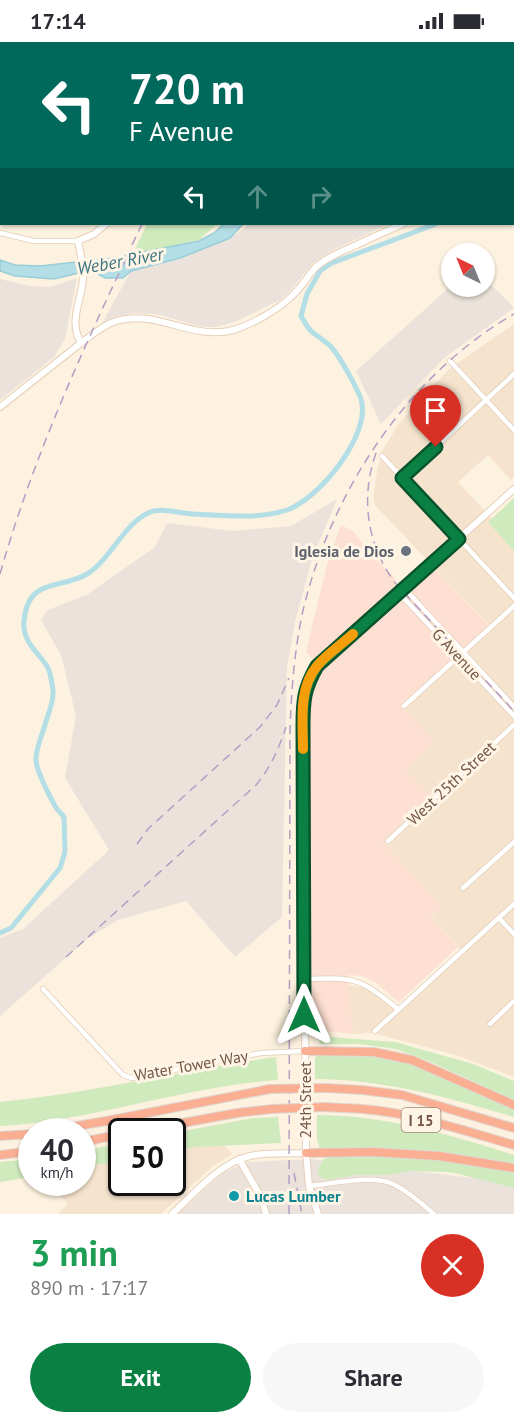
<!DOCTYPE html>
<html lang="en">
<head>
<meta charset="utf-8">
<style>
	body { margin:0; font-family:"PT Sans",sans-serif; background:#f7f7f7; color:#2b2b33; height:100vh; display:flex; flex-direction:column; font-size:22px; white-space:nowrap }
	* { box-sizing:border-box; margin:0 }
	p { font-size:20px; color:#7c7c81 }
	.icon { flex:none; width:33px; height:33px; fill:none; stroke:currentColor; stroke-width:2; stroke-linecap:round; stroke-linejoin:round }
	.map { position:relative; height:1172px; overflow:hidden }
	.details { display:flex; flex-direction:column; background:#fff; flex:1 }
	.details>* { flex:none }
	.top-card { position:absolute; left:0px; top:0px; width:514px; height:183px; box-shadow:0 2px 4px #0004; background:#00695c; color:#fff; overflow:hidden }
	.needle { width:39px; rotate:317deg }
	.buttons { position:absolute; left:441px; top:201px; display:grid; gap:12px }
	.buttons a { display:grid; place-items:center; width:54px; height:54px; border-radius:50%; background:#fff; box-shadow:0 2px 4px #0004; font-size:30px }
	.speed { position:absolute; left:18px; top:1076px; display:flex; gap:12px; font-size:30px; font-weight:700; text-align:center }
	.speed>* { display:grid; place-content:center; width:78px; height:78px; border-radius:50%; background:#fff; box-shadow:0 2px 4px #0004; line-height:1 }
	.speed small { font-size:15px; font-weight:400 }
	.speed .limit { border:3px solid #111; border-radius:9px; background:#fff; color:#111 }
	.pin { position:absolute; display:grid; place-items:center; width:51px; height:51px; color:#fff; margin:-62px -26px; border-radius:50% 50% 50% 0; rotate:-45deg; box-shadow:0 0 6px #0007 }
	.pin .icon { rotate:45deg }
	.me { position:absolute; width:66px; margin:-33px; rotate:0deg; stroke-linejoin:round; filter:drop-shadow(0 0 4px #0008) }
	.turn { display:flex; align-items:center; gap:21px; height:126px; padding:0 30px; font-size:27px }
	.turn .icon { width:78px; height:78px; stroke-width:2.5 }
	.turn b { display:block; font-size:42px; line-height:51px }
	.lanes { display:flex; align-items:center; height:57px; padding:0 30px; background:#0003; justify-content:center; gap:30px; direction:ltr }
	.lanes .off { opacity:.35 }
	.round { display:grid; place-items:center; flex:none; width:63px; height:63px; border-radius:32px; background:#f7f7f7 }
	.summary { display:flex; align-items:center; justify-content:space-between; height:102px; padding:0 30px }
	h1 { font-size:36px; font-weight:800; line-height:45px; color:#1e9e55 }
	.primary-button { display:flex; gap:12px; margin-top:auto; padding:12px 30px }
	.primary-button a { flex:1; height:69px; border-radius:36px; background:#0b8043; color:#fff; font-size:24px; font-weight:800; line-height:69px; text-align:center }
	.primary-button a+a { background:#f7f7f7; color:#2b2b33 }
	.status { display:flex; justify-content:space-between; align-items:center; height:42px; padding:0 30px; background:#fff; direction:ltr }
	.status svg { height:16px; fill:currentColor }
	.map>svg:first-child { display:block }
	.residential { fill:#f5e3cd }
	.commercial { fill:#fee0d2 }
	.industrial { fill:#ebe3db }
	.green { fill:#cfeabd }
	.water { fill:#b3dee6; stroke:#99ced9; stroke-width:1.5 }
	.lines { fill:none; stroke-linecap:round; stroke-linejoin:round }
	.canal { stroke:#b3dee6; stroke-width:5 }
	.street-casing { stroke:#e1cdbb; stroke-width:6 }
	.secondary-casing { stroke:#e6cfb9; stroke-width:8 }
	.highway-casing { stroke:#ded7d3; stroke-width:10 }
	.street { stroke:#fff; stroke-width:4.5 }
	.secondary { stroke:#fff; stroke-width:6 }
	.highway { stroke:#faaf93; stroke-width:8 }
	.rail { stroke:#b49ec5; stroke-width:1.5; stroke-dasharray:9 6; stroke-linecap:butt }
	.highway-bridge-casing { stroke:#ded7d3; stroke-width:10; stroke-linecap:butt }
	.highway-bridge { stroke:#faaf93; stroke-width:8 }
	.route-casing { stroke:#07532c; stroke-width:15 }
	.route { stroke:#0b8043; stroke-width:10 }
	.slow { stroke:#f59e0b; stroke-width:10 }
	.worship-dot { fill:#6b7280; stroke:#fff5e6; stroke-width:2 }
	.culture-dot { fill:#0f9aa8; stroke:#fff5e6; stroke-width:2 }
	.labels { text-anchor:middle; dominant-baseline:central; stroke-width:6; stroke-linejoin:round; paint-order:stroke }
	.shield { fill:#fff5e6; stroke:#9e8676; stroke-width:1.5 }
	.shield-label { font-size:15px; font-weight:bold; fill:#745746 }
	.worship-label { font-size:16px; font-weight:bold; fill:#5b616d; stroke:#fff5e6; text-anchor:end }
	.street-label { font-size:16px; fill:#745746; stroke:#fff5e6 }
	.culture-label { font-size:16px; font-weight:bold; fill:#0d838f; stroke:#fff5e6; text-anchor:start }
	.water-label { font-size:18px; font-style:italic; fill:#3c7581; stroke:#fff5e6 }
</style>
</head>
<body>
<div class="status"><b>17:14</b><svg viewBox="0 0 49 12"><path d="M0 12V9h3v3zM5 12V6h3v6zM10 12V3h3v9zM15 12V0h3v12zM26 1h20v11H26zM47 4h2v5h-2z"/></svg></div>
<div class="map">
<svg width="514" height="1172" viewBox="0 0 514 1172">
	<rect width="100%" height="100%" fill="#fdf2df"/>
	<path class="residential" d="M514 282V435L511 438 488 413 458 440 492 477 488 480 514 509V1035L456 1013 373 991 353 992 348 943 361 945 377 954 399 971 463 910 431 874 441 864 382 799 405 727 404 667 490 584 374 462V452L376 435 382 409 400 380 449 327Z
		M218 1096 232 1112 213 1124 161 1172H58L68 1162 48 1140H82L83 1126 121 1117 122 1140H172L173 1106Z"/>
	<path class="commercial" d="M341 483 353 489 369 510 392 533 399 545 315 620 306 610 327 522Z
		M432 524 490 585 404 667 434 699 406 727 431 754 382 799 442 865 431 875 458 905 399 960 375 940 361 934 348 933 353 992 310 987 308 669 310 653 321 628Z"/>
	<path class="industrial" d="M248 182H389L331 209 313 221 290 249 280 258 235 280 215 285H203L156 272 133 271 115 275 101 283 131 229 180 216 208 205 230 196 246 185Z
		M77 236 65 297 54 315 0 358V237L29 244 50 245Z
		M485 236 514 266 444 316 381 382 356 329 451 244H484Z
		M337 457 312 517 296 576 287 624 282 875 235 915 186 859 118 878 87 897 0 974V896L23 887 109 808 65 736 76 674 61 613 41 578 48 568 88 552 155 505 167 481 233 489 291 484Z
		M311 1117 474 1136 514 1143V1172H178L221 1132 247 1120Z"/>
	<path class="green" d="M147 182H217L199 198 140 212 136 205Z
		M514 456V509L488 480Z
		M317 994 395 1000 473 1022 514 1039V1058L433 1021 396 1007 359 1002H320Z
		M320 1011 378 1013 414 1023 514 1066V1075C446 1055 387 1038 315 1037V1016Z
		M276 1015 278 1038C184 1044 94 1079 0 1084V1060C93 1051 184 1028 276 1015Z
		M317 1073C364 1073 406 1082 451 1094 472 1100 493 1106 514 1113V1124L435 1110 413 1108H321C315 1098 317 1084 317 1073Z
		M278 1075 281 1101 194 1105 173 1109V1091L253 1076Z
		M121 1101V1119L83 1125V1109Z
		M329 1114C353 1115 376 1113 399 1114 438 1117 476 1124 514 1131V1146L459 1132 447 1130 412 1129 387 1133H355L328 1138 320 1135 318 1132 319 1123H321L322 1120 321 1119Z
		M31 1117V1135L0 1140V1120Z"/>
	<path class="water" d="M224 182H243L230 196 180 216 131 229 123 236H105L91 228 54 237 15 234 0 229V218L15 223 40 224 113 216 199 199 214 191Z"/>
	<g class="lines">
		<path class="canal" d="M513 143H514
			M0 891 11 886 60 826 65 810 64 775C61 771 57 768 55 764 50 755 36 728 36 718 35 709 42 693 45 683 48 671 54 661 53 648 52 641 51 633 48 626 39 610 22 601 24 579 28 535 60 548 87 532 110 518 124 482 148 471 161 465 179 471 192 472 210 473 229 474 247 474 260 474 275 472 287 468 319 457 372 392 361 357 357 346 340 315 332 306 326 299 318 295 311 289 307 285 304 279 301 274L307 252 320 229 332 221 436 182"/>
		<g class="street-casing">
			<path id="street" d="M119 0 121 2
				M513 19 514 18
				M0 191 34 199H78
				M450 319 514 388
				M382 414 514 556
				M402 436 514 332
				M404 546 514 665
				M399 551 514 674
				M404 664 514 564
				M388 799 514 683
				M463 846 514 800
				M499 876 514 892
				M304 937C323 937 345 934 362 942 376 948 387 959 398 967
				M43 947 123 1033 132 1036 261 1011 305 1009
				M490 982 514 959
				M375 989 514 862
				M309 1144C332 1142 373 1132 393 1142 408 1149 421 1161 434 1172"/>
		</g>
		<g class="secondary-casing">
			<path id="secondary" d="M137 2 138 0
				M513 138H514
				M0 151 2 149
				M81 301C68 279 82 258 83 236 84 224 80 210 78 199L94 192 106 182
				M0 365 81 301C92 293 103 283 116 279 155 267 190 297 229 289 250 284 278 268 293 253 302 245 308 233 316 225 326 216 340 210 352 205 369 197 386 189 403 182
				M239 1117 261 1155 266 1172
				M172 1172C194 1152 219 1121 250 1114 268 1110 287 1112 306 1111
				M318 1172 309 1144 306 1111 303 684C303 659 305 646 317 624L514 447"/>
		</g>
		<g class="highway-casing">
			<path id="highway" d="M305 1009 374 1010 412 1018 514 1063
				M326 1046 362 1048 402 1053 514 1086
				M325 1065C338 1066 350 1066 363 1067 413 1071 465 1089 514 1103
				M48 1089 106 1079 270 1047
				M139 1089 237 1071 272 1067
				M0 1094 32 1092
				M82 1100 122 1092
				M306 1111 373 1110 439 1114 514 1126
				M0 1113 32 1109"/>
		</g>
		<use href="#street" class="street"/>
		<use href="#secondary" class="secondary"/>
		<use href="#highway" class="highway"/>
		<path class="rail" d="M228 2V0
			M239 2 240 0
			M250 2 251 0
			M132 203 142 182
			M376 411C360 456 367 504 396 542L514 669
			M0 532C32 419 80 313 130 208
			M137 802 148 787 260 685 277 663 289 636
			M66 915 256 743C271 725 279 706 286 685
			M294 1131 302 1172
			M289 1172 290 691C291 652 294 612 302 573 329 453 406 334 514 272"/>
		<g class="highway-bridge-casing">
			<path id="highway-bridge" d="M270 1047 326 1046
				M272 1067 325 1065"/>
		</g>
		<use href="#highway-bridge" class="highway-bridge"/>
	</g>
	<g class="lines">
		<g class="route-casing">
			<path id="route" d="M304 973 303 684C303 658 304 647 317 624L459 497 402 436 436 405"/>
		</g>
		<use href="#route" class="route"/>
		<path class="slow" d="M303 707C303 680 298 647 317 624 326 613 342 602 353 592"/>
	</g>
	<circle class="worship-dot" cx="406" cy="509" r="6"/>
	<circle class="culture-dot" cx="234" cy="1154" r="6"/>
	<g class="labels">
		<rect class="shield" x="401.5" y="1066" width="39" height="24" rx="4.5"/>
		<g class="shield-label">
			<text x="421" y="1078">I 15</text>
		</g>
		<g class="worship-label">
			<text x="394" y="509">Iglesia de Dios</text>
		</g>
		<g class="street-label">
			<text transform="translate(457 612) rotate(47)">G Avenue</text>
			<text transform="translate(451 741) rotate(-43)">West 25th Street</text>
			<text transform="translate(191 1023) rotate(-10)">Water Tower Way</text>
			<text transform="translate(305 1058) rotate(-90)">24th Street</text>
		</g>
		<g class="culture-label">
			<text x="246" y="1154">Lucas Lumber</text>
		</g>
		<g class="water-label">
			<text transform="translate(120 219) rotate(-10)">Weber River</text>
		</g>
	</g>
</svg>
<div class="buttons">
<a><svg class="needle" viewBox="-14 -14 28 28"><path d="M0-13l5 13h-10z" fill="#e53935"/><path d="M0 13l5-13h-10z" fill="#7c7c81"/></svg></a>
</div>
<div class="speed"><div>40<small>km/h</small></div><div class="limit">50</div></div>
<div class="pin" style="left:436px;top:405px;background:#d93025"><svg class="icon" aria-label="arrive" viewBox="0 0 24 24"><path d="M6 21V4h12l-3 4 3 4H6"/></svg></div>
<svg class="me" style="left:304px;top:973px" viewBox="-20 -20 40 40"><path d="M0-17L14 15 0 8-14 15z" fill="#0b8043" stroke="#fff" stroke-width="4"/></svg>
<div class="top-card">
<div class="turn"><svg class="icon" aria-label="left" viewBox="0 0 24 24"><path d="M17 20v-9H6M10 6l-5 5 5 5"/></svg><div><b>720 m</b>F Avenue</div></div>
<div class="lanes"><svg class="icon" aria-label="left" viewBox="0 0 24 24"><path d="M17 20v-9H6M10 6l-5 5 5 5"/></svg><svg class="icon off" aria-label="ahead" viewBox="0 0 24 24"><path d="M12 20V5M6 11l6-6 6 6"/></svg><svg class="icon off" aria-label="right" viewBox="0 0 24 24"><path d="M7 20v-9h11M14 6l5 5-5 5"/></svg></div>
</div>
</div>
<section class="details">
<div class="summary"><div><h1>3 min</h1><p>890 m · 17:17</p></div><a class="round" style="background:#d93025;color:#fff"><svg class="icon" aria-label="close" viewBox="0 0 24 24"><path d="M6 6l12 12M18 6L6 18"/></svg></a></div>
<div class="primary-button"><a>Exit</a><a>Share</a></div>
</section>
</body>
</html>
